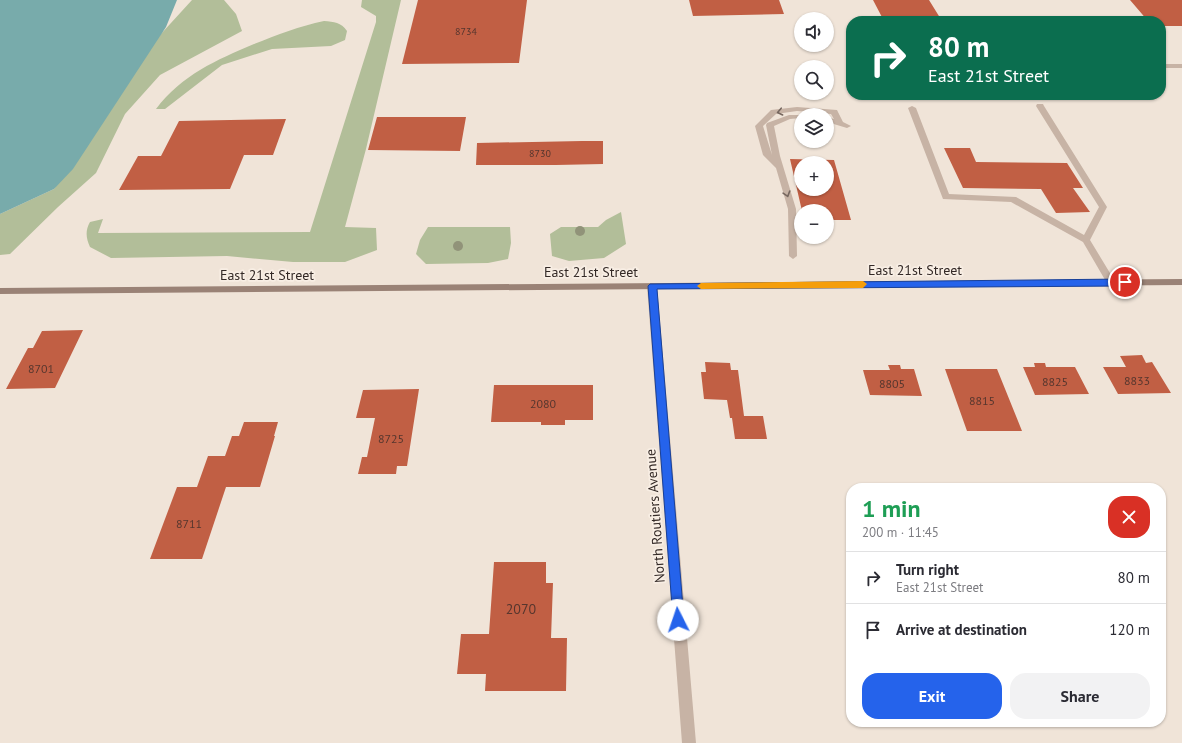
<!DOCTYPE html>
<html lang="en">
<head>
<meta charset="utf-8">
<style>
	body { margin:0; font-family:"PT Sans",sans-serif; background:#f2f2f3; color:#2b2b33; height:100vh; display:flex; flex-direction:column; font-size:15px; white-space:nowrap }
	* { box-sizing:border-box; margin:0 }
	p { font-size:13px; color:#7c7c81 }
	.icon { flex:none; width:22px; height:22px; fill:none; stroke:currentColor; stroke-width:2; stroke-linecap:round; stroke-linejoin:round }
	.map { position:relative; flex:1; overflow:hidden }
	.details { position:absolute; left:846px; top:483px; width:320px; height:244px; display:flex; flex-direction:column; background:#fff; border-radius:16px; box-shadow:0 1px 3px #0004 }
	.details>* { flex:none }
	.top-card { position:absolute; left:846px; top:16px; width:320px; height:84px; border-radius:16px; box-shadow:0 1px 3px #0004; background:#0b6e4f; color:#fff; overflow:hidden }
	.fabs { position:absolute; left:794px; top:12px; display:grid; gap:8px }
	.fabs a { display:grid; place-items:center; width:40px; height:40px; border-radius:50%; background:#fff; box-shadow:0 1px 3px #0004; font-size:20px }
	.pin { position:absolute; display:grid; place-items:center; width:34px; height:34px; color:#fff; margin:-17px; border:2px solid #fff; border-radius:50%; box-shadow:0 1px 4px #0007 }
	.me { position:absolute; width:44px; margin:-22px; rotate:356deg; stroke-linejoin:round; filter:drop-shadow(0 0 3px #0008) }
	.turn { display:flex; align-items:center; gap:14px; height:84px; padding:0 16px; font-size:18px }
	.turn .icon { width:52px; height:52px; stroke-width:2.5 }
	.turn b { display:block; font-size:28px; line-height:34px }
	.round { display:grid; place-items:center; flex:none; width:42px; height:42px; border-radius:16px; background:#f2f2f3 }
	.head { display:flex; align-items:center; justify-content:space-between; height:68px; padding:0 16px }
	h1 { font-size:24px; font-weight:700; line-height:30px; color:#1e9e55 }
	.primary-button { display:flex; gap:8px; margin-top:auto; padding:8px 16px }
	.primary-button a { flex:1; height:46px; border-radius:16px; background:#2563eb; color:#fff; font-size:16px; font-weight:700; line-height:46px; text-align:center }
	.primary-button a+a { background:#f2f2f3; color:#2b2b33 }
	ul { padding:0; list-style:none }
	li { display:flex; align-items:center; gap:12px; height:52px; padding:0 16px; border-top:1px solid #e1e1e2 }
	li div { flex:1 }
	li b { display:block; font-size:15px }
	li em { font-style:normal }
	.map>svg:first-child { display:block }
	.green { fill:#b2be99 }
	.water { fill:#78abab }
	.building { fill:#c15f44; fill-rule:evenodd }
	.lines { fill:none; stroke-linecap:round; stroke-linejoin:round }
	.lane { fill:#c7b3a5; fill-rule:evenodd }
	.street { fill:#c7b3a5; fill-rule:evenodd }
	.secondary { fill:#9a8276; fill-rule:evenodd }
	.tree { fill:#919379 }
	.oneway { stroke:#76675f }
	.route { fill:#2563eb; stroke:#184099 }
	.slow { fill:#f59e0b }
	.labels { text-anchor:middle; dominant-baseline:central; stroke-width:3.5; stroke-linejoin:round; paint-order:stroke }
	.far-number-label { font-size:10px; fill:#56362e }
	.number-label { font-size:12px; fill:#56362e }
	.street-label { font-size:14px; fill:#332926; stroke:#f8eee4 }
	.near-number-label { font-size:14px; fill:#56362e }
</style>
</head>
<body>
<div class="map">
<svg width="1182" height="743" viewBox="0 0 1182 743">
	<rect width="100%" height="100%" fill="#f0e4d8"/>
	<path class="green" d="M192 0H224L236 14 242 31 160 75 125 114 96 173 58 207 10 254 0 255V214L54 189 160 35Z
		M362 0H401L366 149 345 227 376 228 377 250 345 262H293L227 256 111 258 90 247C86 238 85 231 90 222L103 219 98 233 310 232 376 22V16L361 7Z
		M324 21C334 22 341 22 347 31L345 40 331 46 272 49 222 65 165 109H156C182 75 216 60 254 44 277 35 300 26 324 21Z
		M621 212 626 244 604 258 569 261 552 256 550 234 561 227H598L606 220Z
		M428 227H510L511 243 508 259 488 263 426 264 416 254 420 240Z"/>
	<path class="water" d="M0 0H177L166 27 73 169 54 189 0 214Z"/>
	<path class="building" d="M418 0H527L519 63 402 64Z
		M689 0H779L784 14 693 16Z
		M873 0H929L942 21H884Z
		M1130 0H1182V26H1161V21H1148Z
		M377 117H466L460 151 368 150Z
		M286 119 273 155H244L230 189 119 190 138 156H161L179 121Z
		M582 141H603V164L556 165H476L477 143Z
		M944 148H970L976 162 1067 163 1083 188H1073L1090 212 1056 213 1041 189 963 188Z
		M790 159 834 160 851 220H827V211H802ZM801 163H827V189H801Z
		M83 330 55 388 6 389 28 348H33L42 331Z
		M1142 355 1146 363 1152 362 1171 393 1118 394 1103 367H1126L1120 356Z
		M705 362 730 363 731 370H738L744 416H763L767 439H735L732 418H730L727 400 704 399 701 372H706Z
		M1034 363H1045L1046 367H1075L1089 394 1035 395 1023 367H1035Z
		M888 365H900L901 369H914L922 396 870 395 863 370H890Z
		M945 369H997L1022 431H967Z
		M494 385H593V420H565V425H541V422H491Z
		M419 389 407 466H397L396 474H358L362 457H367L375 418H356L363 390Z
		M244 422H278L274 436H275L260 487H226L202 559H150L177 487H197L208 456H225L232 436H239Z
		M494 562H546V583H553L551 638H567L566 691H485L486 674H457L461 634H489Z"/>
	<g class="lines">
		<path class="lane" d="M1037 104H1043L1044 106 1107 207 1090 240 1116 283 1114 285H1108L1083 242 1011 202 943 199 908 108 912 106 916 108 949 194 1016 197 1084 235 1099 207 1036 106Z
			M797 107 837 110 843 122 851 126 847 128 827 122V117L834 119 831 114 797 111 776 114 763 126 772 155 766 125 767 123 789 115H804H801V118L790 119 774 126 780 156 796 209 797 256 793 259 789 256 788 209 776 168 763 155 755 126 771 110Z"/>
		<path class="street" d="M1161 64H1182V68H1161Z
			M652 283 657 286 696 743H682L647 286Z"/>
		<path class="secondary" d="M1182 279V285L0 294V288Z"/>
	</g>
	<g class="tree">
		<circle cx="580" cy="231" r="5"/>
		<circle cx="458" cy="246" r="5"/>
	</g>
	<defs><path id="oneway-chevron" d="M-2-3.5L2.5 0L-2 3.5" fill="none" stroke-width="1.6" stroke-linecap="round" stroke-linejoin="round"/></defs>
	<g class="oneway">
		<use href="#oneway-chevron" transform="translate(780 112) rotate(168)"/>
		<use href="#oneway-chevron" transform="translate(787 194) rotate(73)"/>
	</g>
	<path class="route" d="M1125 279 1129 282 1125 286 657 289 684 620 682 624 678 625 674 624 673 620 648 286 650 284Z"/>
	<path class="slow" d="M863 281 867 284 863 288 701 289 697 286 701 283Z"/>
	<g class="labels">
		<g class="far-number-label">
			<text x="466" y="31">8734</text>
			<text x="540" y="153">8730</text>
		</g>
		<g class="number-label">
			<text x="41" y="368">8701</text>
			<text x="1137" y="380">8833</text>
			<text x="1055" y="381">8825</text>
			<text x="892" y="383">8805</text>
			<text x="982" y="400">8815</text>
			<text x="543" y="403">2080</text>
			<text x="391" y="438">8725</text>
			<text x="189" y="523">8711</text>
		</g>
		<g class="street-label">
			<text x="915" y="270">East 21st Street</text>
			<text x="591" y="272">East 21st Street</text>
			<text x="267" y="275">East 21st Street</text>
			<text transform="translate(655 516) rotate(-94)">North Routiers Avenue</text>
		</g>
		<g class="near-number-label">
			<text x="521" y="609">2070</text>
		</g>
	</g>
</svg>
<div class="fabs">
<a><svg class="icon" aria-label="sound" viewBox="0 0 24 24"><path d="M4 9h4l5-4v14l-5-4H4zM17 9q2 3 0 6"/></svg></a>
<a><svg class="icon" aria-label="search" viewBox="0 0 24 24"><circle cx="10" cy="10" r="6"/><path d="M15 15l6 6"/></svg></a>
<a><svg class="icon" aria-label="layers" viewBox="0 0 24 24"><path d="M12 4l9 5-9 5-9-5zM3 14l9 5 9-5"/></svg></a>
<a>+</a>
<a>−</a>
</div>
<div class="pin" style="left:1125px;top:282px;background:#d93025"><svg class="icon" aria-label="arrive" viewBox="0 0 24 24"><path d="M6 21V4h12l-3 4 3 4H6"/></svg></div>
<svg class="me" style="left:678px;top:620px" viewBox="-20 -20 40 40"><circle r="19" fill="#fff"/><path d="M0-13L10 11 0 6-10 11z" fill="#2563eb"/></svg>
<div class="top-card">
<div class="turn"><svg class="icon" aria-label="right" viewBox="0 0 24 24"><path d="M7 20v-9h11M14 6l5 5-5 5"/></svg><div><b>80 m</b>East 21st Street</div></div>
</div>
<section class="details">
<div class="head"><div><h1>1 min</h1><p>200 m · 11:45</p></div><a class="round" style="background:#d93025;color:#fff"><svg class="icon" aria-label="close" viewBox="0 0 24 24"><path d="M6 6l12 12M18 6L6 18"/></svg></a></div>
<ul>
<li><svg class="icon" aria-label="right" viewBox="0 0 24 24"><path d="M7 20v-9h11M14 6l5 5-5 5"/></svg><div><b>Turn right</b><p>East 21st Street</p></div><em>80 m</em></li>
<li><svg class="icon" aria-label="arrive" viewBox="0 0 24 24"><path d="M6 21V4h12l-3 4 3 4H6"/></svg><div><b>Arrive at destination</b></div><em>120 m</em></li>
</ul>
<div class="primary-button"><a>Exit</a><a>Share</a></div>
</section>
</div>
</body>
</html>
